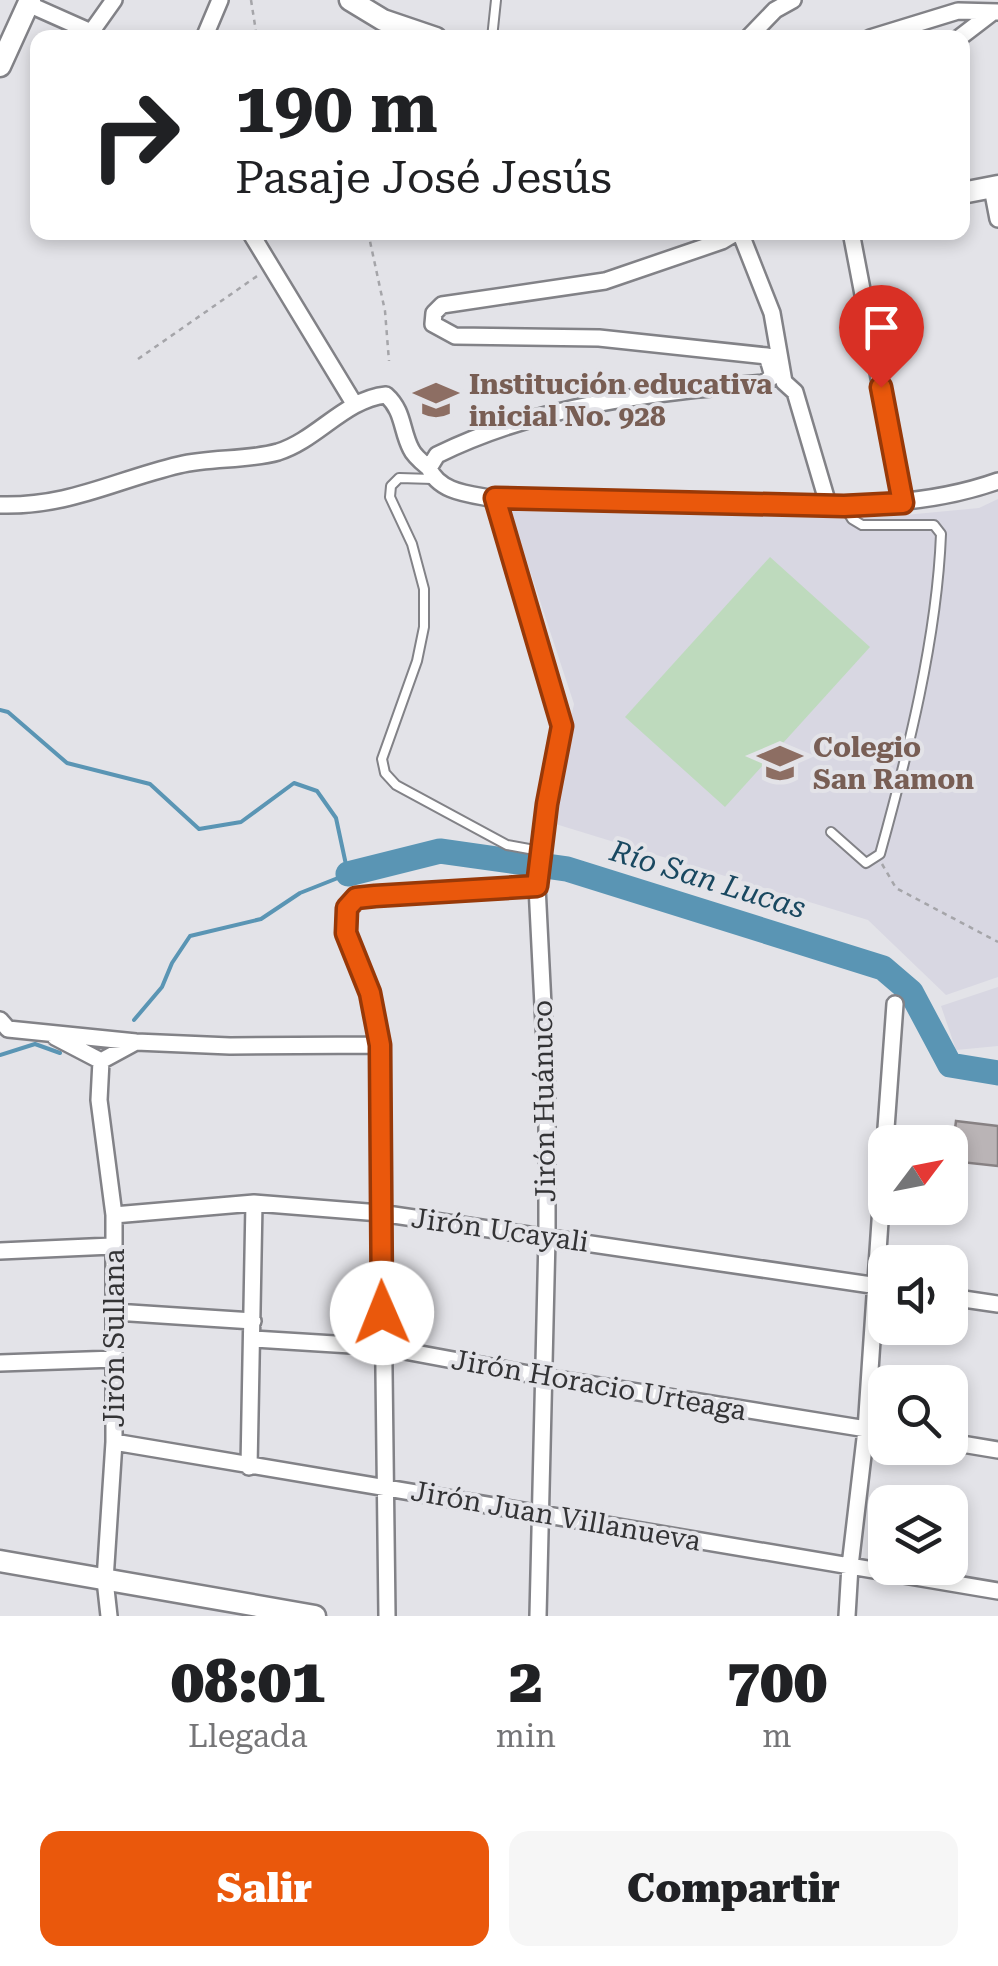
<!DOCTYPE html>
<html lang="es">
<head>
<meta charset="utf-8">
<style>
	body { margin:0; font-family:"Roboto Serif",serif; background:#f6f6f6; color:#202124; height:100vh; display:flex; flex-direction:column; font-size:38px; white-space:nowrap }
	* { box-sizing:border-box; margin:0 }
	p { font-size:32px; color:#757577 }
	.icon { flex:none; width:55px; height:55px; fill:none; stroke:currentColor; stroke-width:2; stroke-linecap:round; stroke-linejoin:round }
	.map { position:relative; height:1616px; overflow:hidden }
	.details { display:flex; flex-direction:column; background:#fff; flex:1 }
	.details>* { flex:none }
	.hud { position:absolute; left:30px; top:30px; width:940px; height:210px; border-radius:20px; box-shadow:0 5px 15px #0003; background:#fff; color:#202124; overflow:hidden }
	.needle { width:65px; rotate:58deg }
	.controls { position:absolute; left:868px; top:1125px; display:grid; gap:20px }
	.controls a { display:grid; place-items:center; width:100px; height:100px; border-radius:20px; background:#fff; box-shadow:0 5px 15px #0003; font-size:50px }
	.pin { position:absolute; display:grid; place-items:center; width:85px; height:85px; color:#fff; margin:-102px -42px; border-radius:50% 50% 50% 0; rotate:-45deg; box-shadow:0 0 10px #0007 }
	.pin .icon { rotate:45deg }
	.me { position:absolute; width:110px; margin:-55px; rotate:359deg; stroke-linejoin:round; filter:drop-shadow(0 0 8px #0008) }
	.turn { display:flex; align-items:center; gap:35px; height:210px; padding:0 40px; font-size:45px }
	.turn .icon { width:130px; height:130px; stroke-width:2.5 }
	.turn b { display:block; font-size:70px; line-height:85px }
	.eta { display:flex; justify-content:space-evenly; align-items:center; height:170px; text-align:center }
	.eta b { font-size:60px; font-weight:800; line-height:70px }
	.primary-button { display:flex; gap:20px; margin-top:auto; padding:20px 40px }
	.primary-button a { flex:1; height:115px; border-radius:20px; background:#ea580c; color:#fff; font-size:40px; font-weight:800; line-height:115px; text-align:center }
	.primary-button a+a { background:#f6f6f6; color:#202124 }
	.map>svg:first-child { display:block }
	.built { fill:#d8d7e2 }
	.green { fill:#bedabd }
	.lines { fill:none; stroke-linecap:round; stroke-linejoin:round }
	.stream { stroke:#5a95b4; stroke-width:4 }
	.river { stroke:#5a95b4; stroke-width:25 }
	.building { fill:#bab4b6; stroke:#878183; stroke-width:2.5 }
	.service-casing { stroke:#828287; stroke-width:12 }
	.minor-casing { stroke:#828287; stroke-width:20 }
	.tertiary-casing { stroke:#828287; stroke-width:25 }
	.path { stroke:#a5a5a9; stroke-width:2.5; stroke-dasharray:5 5; stroke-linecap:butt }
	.service { stroke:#fff; stroke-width:8 }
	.minor { stroke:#fff; stroke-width:15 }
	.tertiary { stroke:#fff; stroke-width:20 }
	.route-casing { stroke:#983908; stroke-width:25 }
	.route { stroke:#ea580c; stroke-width:18 }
	.labels { text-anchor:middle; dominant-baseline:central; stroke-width:8; stroke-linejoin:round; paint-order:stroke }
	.education-label { font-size:28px; font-weight:bold; fill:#785e54; stroke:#e3e3e8; text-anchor:start }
	.street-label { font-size:28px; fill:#333335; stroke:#e3e3e8 }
	.water-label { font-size:30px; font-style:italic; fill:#194860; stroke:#e3e3e8 }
</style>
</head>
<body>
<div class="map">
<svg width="998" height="1616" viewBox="0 0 998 1616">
	<rect width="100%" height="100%" fill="#e3e3e8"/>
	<path class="built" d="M998 499V977L946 995 868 920 549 822 574 704 510 510 884 517 979 508Z
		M998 987V1046L956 1050 941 1006Z"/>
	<path class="green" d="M770 557 870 647 725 807 625 717Z"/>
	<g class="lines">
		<path class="stream" d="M0 710 8 712 67 763 150 784 199 829 241 822 294 783 317 791 336 818 348 874 300 893 261 919 190 936 172 963 162 987 134 1020
			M0 1055 35 1044 60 1053"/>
		<path class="river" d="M348 874 440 851 567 869 883 968 911 992 950 1065 998 1073"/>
	</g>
	<path class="building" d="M956 1121 998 1126V1166L951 1161Z"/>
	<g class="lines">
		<g class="service-casing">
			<path id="service" d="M492 38 496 0
				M433 479 399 478 391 486 390 497 412 544 424 589V627L417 661 382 759 385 773 396 785 507 845 540 851
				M831 832 866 863 880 854C908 753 937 638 941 534L934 525H862L852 519 844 506"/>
		</g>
		<g class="minor-casing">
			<path id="minor" d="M28 4 91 32
				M87 38 114 0
				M204 38 220 0
				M748 38 775 10 793 0
				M870 38 958 11 998 12
				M959 38 993 12
				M992 188 998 219
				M250 232 355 405
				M737 232 722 241 605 281 442 305 434 313 433 324 455 336 599 338 767 356 773 376 764 383C651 393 540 404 437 455L429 468C439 493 471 494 495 499 577 500 659 501 740 503 828 504 914 511 998 481
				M740 232 772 313 784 382 795 392 828 504
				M851 232 903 503
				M495 499 563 726 547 804 537 886 547 1085V1237L538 1616
				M0 505C69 507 115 480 179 465 211 457 246 461 278 452 317 440 345 399 386 395 404 411 401 430 411 449 414 456 423 463 429 468
				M0 1020 8 1029 136 1042 230 1046 380 1045
				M55 1037 101 1061 136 1042
				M101 1061 99 1100 114 1215V1442L105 1580 109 1616
				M885 1142 895 1004
				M114 1215 254 1203 380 1213 885 1287
				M0 1251 112 1246
				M950 1297 998 1304
				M115 1312 253 1321
				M253 1339 383 1347 545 1377 885 1432
				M0 1363 115 1359
				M114 1442 998 1591
				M950 1442 998 1450
				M249 1467 254 1203
				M387 1616 380 1045 370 993 346 933 347 908 356 898 375 896 537 886
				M847 1616 850 1566 866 1430 885 1147"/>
		</g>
		<g class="tertiary-casing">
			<path id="tertiary" d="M350 0 383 20 436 38
				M0 66 30 0
				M962 193 998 186
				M0 1561 315 1616"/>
		</g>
		<path class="path" d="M251 0 257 38
			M368 232 385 311 389 361
			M138 359 260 274
			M882 864 896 888 998 942"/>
		<use href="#service" class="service"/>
		<use href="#minor" class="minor"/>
		<use href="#tertiary" class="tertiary"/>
	</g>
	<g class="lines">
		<g class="route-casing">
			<path id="route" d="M382 1313 380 1045 370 993 346 933 347 908 356 898 375 896 537 886 547 804 562 726 495 498 844 506 903 503 881 387"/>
		</g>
		<use href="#route" class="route"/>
	</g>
	<defs>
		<g id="school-bare" transform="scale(3.45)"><path d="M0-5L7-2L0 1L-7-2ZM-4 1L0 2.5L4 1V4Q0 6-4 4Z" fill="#8d6e63" stroke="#e3e3e8" stroke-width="2.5" paint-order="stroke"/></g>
		<g id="university-bare" transform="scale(3.45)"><path d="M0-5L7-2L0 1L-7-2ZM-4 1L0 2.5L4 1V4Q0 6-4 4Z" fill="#8d6e63" stroke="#e3e3e8" stroke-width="2.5" paint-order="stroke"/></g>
	</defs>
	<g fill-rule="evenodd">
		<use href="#school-bare" x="436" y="400"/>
		<use href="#university-bare" x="780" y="763"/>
	</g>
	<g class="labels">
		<g class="education-label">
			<text x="469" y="384">Institución educativa<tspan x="469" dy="32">inicial No. 928</tspan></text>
			<text x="813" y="747">Colegio<tspan x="813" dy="32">San Ramon</tspan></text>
		</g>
		<g class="street-label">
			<text transform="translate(544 1101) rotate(-91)">Jirón Huánuco</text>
			<text transform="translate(500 1230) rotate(8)">Jirón Ucayali</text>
			<text transform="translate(114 1338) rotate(-90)">Jirón Sullana</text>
			<text transform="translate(599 1385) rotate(10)">Jirón Horacio Urteaga</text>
			<text transform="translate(556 1516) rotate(10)">Jirón Juan Villanueva</text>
		</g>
		<g class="water-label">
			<text transform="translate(708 879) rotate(17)">Río San Lucas</text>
		</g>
	</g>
</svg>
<div class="controls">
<a><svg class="needle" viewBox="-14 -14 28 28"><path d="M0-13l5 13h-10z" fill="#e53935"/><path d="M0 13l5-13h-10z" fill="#757577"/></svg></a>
<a><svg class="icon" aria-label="sound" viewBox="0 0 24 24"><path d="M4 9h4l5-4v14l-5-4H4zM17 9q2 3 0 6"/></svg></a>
<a><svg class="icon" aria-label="search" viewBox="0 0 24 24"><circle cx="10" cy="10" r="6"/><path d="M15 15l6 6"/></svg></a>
<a><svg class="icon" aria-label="layers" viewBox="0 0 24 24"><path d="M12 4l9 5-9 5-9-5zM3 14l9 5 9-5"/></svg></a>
</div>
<div class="pin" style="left:881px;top:387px;background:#d93025"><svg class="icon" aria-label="arrive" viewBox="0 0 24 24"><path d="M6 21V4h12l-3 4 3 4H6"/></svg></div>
<svg class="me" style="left:382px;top:1313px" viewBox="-20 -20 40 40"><circle r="19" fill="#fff"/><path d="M0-13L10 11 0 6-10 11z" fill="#ea580c"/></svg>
<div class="hud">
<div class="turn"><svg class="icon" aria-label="right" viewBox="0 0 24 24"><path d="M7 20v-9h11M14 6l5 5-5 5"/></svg><div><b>190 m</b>Pasaje José Jesús</div></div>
</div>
</div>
<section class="details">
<div class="eta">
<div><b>08:01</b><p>Llegada</p></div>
<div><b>2</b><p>min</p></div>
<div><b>700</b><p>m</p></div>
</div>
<div class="primary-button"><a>Salir</a><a>Compartir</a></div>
</section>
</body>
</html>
